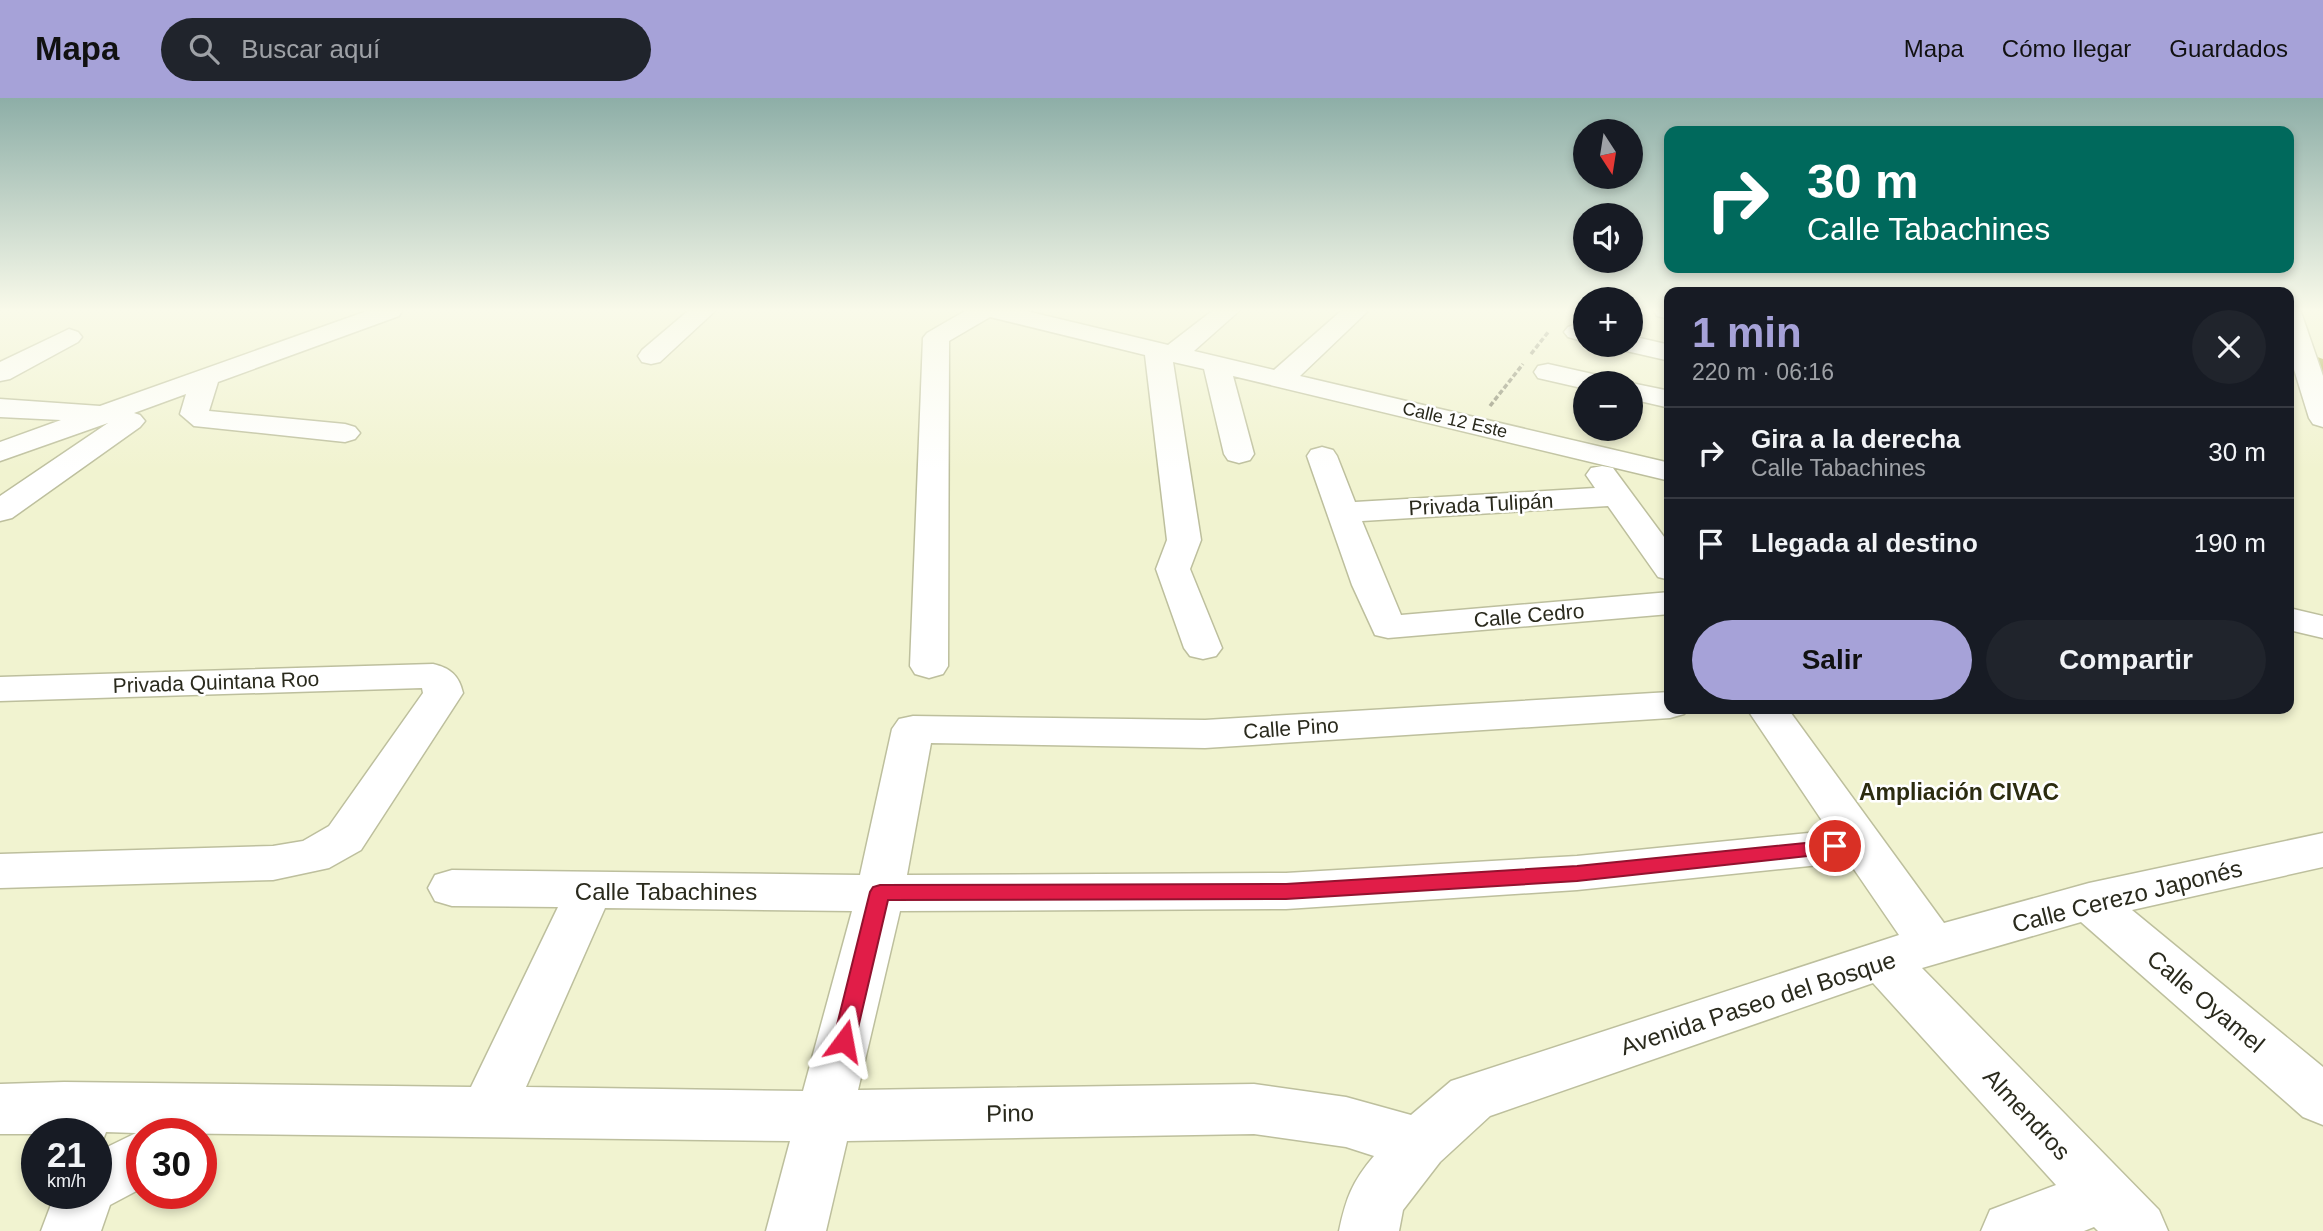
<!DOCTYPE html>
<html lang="es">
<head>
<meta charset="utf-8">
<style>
	body { margin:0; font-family:Helvetica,sans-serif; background:#20242c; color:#f1f3f6; height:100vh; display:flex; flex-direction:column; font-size:26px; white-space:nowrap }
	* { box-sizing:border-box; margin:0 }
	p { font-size:23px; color:#9ea1a6 }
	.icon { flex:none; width:38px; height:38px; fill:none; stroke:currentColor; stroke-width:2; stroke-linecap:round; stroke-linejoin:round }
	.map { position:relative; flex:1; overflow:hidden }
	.details { position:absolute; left:1664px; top:189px; width:630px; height:427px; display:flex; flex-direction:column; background:#171b24; border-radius:14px; box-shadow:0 4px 10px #0003 }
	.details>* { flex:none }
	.banner { position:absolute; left:1664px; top:28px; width:630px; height:147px; border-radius:14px; box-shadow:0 4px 10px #0003; background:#00695c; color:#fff; overflow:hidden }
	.needle { width:46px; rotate:168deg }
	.fabs { position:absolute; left:1573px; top:21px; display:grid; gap:14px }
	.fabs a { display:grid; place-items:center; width:70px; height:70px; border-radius:50%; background:#171b24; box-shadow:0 4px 10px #0003; font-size:35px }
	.speed { position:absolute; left:21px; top:1020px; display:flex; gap:14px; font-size:35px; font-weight:700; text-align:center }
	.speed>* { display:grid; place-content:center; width:91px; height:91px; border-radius:50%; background:#171b24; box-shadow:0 4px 10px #0003; line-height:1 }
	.speed small { font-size:18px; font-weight:400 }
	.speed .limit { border:10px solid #d22; background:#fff; color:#111 }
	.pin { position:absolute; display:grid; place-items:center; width:60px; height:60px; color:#fff; margin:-30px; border:4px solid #fff; border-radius:50%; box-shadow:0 2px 7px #0007 }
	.me { position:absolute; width:77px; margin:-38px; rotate:13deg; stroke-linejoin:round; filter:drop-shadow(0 0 5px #0008) }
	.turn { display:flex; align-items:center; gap:24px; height:147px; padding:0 28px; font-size:32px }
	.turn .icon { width:91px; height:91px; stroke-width:2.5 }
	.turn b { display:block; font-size:49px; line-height:60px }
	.round { display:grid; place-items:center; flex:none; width:74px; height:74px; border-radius:37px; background:#20242c }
	.headline { display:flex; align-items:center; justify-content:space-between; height:119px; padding:0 28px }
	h1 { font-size:42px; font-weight:700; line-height:52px; color:#a6a2d8 }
	.button { display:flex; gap:14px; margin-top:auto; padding:14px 28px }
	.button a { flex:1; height:80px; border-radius:42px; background:#a6a2d8; color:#111; font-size:28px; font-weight:700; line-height:80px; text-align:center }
	.button a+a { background:#20242c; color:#f1f3f6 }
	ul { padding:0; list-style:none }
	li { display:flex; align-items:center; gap:21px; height:91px; padding:0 28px; border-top:2px solid #363941 }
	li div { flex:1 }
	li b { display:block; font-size:26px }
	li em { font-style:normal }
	header { display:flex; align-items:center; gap:42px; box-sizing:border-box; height:98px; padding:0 35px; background:#a6a2d8; color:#111 }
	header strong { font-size:33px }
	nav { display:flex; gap:38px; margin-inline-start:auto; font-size:24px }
	.search { width:490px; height:63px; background:#20242c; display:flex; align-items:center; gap:18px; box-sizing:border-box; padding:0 24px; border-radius:38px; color:#9ea1a6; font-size:26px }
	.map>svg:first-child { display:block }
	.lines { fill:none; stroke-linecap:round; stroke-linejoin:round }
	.canal { fill:#a5a545; fill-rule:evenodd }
	.minor-casing { stroke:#bdbf9d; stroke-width:3 }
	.path { stroke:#888871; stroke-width:3.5; stroke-dasharray:5 2.5; stroke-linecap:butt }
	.minor { fill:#fff; fill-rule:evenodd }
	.route { fill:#e11d48; stroke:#92132f; stroke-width:2 }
	.labels { text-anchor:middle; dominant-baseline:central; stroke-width:5; stroke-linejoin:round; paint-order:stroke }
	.far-street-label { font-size:18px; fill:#2a2a1d; stroke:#fff }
	.street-label { font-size:21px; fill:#2a2a1d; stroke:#fff }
	.neighbourhood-label { font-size:23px; font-weight:bold; fill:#2c2c10; stroke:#fff }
	.near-street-label { font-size:24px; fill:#2a2a1d; stroke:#fff }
</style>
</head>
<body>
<header>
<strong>Mapa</strong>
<div class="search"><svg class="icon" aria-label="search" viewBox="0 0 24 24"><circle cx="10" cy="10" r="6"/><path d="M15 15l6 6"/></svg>Buscar aquí</div>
<nav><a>Mapa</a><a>Cómo llegar</a><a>Guardados</a></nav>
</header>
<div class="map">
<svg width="2323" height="1133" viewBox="0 0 2323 1133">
	<rect width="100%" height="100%" fill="#f1f3d0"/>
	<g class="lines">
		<path class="canal" d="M2289 249 2323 261V274L2289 262Z"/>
		<g class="minor-casing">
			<path id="minor" d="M367 213H402L399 218 218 284 209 313 345 326 355 329 360 335 355 341 345 344 194 328 180 316 186 296 134 315 140 317 145 323 140 329 12 420 0 423V398L108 325 0 363V344L61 322 0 319V301L100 308Z
				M688 213H715L660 264 651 266 642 264 638 258 642 252Z
				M965 213H1026L1168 247 1212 213H1239L1194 253 1274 272 1341 213H1368L1300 278 1670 365V383L1233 278 1254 356 1250 362 1239 365 1228 362 1224 356 1204 271 1173 264 1201 442 1190 471 1222 550 1216 558 1203 561 1190 558 1184 550 1156 471 1167 442 1145 257 990 219 949 243 948 568 943 576 929 580 915 576 910 568 923 240 927 235Z
				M1654 213H1670V221L1657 218Z
				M2289 213 2301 214 2323 278V329L2313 326 2309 320 2289 255Z
				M1577 226 1586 228V244L1568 239 1564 234 1568 229Z
				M69 231 78 234 82 239 78 244 10 281 0 283V264Z
				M1631 238 1670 247V263L1622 252 1618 247H1631Z
				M1548 266 1606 279 1610 285H1586V291L1538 280 1534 274 1538 268Z
				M1629 285H1631L1670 293V310L1631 301V285Z
				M1322 349 1333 352 1337 358 1355 404 1595 390 1586 377 1591 370 1602 368 1613 370 1670 447V482L1658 479 1608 408 1362 423 1401 517 1670 494V516L1388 540 1375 537 1352 487 1307 358 1311 352Z
				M2289 510 2323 518V540L2289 532Z
				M433 566C450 570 459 577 463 595L361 752 329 770 273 782 0 790V756L273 748 303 743 329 728 423 595 422 590 0 603V579Z
				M1670 594V611H1688L1684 616 1670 620 1205 650 931 645 907 777 1286 775 1577 758 1829 733 1747 611H1788L1944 825 2089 785 2323 735V769L2132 812 2323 969V1027L2303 1019 2081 824 1922 870 2159 1112 2168 1133H2098L2094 1129 2084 1133H1981L1990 1112 2056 1087 1873 885 1490 1018 1440 1064 1403 1112 1399 1133H1339C1346 1100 1352 1084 1374 1058L1346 1049 1254 1036 847 1043 826 1133H766L790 1043 148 1035 151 1036H142V1090L110 1107 101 1133H41L55 1096H96V1036H0V986L64 984 471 989 558 809 452 808 435 803 428 790 435 777 452 772 860 777 892 631 899 621 913 618 1205 622ZM1849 764 1899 837 1451 983 1411 1017 1346 999 1254 986 858 992 900 813 1286 811 1577 792ZM605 810 852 813 803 993 526 989ZM106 1034 136 1035 99 1053Z"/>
		</g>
		<path class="path" d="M1531 256 1549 233
			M1490 308 1523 266"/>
		<use href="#minor" class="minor"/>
	</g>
	<linearGradient id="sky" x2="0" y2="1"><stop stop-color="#8daea7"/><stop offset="0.57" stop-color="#f9faea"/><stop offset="1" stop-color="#f9faea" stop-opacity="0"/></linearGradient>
	<rect width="2323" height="372" fill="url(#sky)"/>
	<path class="route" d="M1835 742 1842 744 1845 748 1842 753 1835 755 1577 783 1286 801 888 802 855 943 852 950 844 953 836 950 833 943 870 794 873 789 880 787 1286 786 1577 768Z"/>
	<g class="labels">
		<g class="far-street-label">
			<text transform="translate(1455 322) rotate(13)">Calle 12 Este</text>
		</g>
		<g class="street-label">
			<text transform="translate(1481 406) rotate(-3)">Privada Tulipán</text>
			<text transform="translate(1529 517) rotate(-5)">Calle Cedro</text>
			<text transform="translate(216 584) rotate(-2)">Privada Quintana Roo</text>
			<text transform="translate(1291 630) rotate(-4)">Calle Pino</text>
		</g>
		<g class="neighbourhood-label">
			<text x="1959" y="694">Ampliación CIVAC</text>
		</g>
		<g class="near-street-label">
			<text x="666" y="793">Calle Tabachines</text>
			<text transform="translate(2127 798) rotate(-14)">Calle Cerezo Japonés</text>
			<text transform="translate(2206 903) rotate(40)">Calle Oyamel</text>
			<text transform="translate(1758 905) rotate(-18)">Avenida Paseo del Bosque</text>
			<text transform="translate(1010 1015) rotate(-1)">Pino</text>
			<text transform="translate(2027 1016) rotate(47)">Almendros</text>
		</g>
	</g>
</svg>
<div class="fabs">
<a><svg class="needle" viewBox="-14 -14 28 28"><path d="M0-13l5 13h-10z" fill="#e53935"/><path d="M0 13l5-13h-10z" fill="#9ea1a6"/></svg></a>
<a><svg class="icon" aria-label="sound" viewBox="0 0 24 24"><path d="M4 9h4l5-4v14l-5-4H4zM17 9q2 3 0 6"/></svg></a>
<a>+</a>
<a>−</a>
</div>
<div class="speed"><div>21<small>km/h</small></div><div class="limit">30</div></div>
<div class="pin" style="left:1835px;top:748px;background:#d93025"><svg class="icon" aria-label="arrive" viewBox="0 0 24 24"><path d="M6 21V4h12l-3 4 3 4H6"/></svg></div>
<svg class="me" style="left:844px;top:943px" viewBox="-20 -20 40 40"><path d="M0-17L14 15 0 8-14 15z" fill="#e11d48" stroke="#fff" stroke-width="4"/></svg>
<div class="banner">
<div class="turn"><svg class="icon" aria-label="right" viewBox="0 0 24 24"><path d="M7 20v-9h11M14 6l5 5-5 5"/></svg><div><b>30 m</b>Calle Tabachines</div></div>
</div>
<section class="details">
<div class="headline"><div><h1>1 min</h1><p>220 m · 06:16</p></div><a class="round"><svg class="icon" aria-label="close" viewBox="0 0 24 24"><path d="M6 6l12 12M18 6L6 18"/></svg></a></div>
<ul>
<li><svg class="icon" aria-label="right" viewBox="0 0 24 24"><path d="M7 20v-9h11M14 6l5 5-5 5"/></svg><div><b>Gira a la derecha</b><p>Calle Tabachines</p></div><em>30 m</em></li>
<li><svg class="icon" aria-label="arrive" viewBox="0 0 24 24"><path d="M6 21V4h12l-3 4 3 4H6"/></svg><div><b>Llegada al destino</b></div><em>190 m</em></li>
</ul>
<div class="button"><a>Salir</a><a>Compartir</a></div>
</section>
</div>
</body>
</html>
